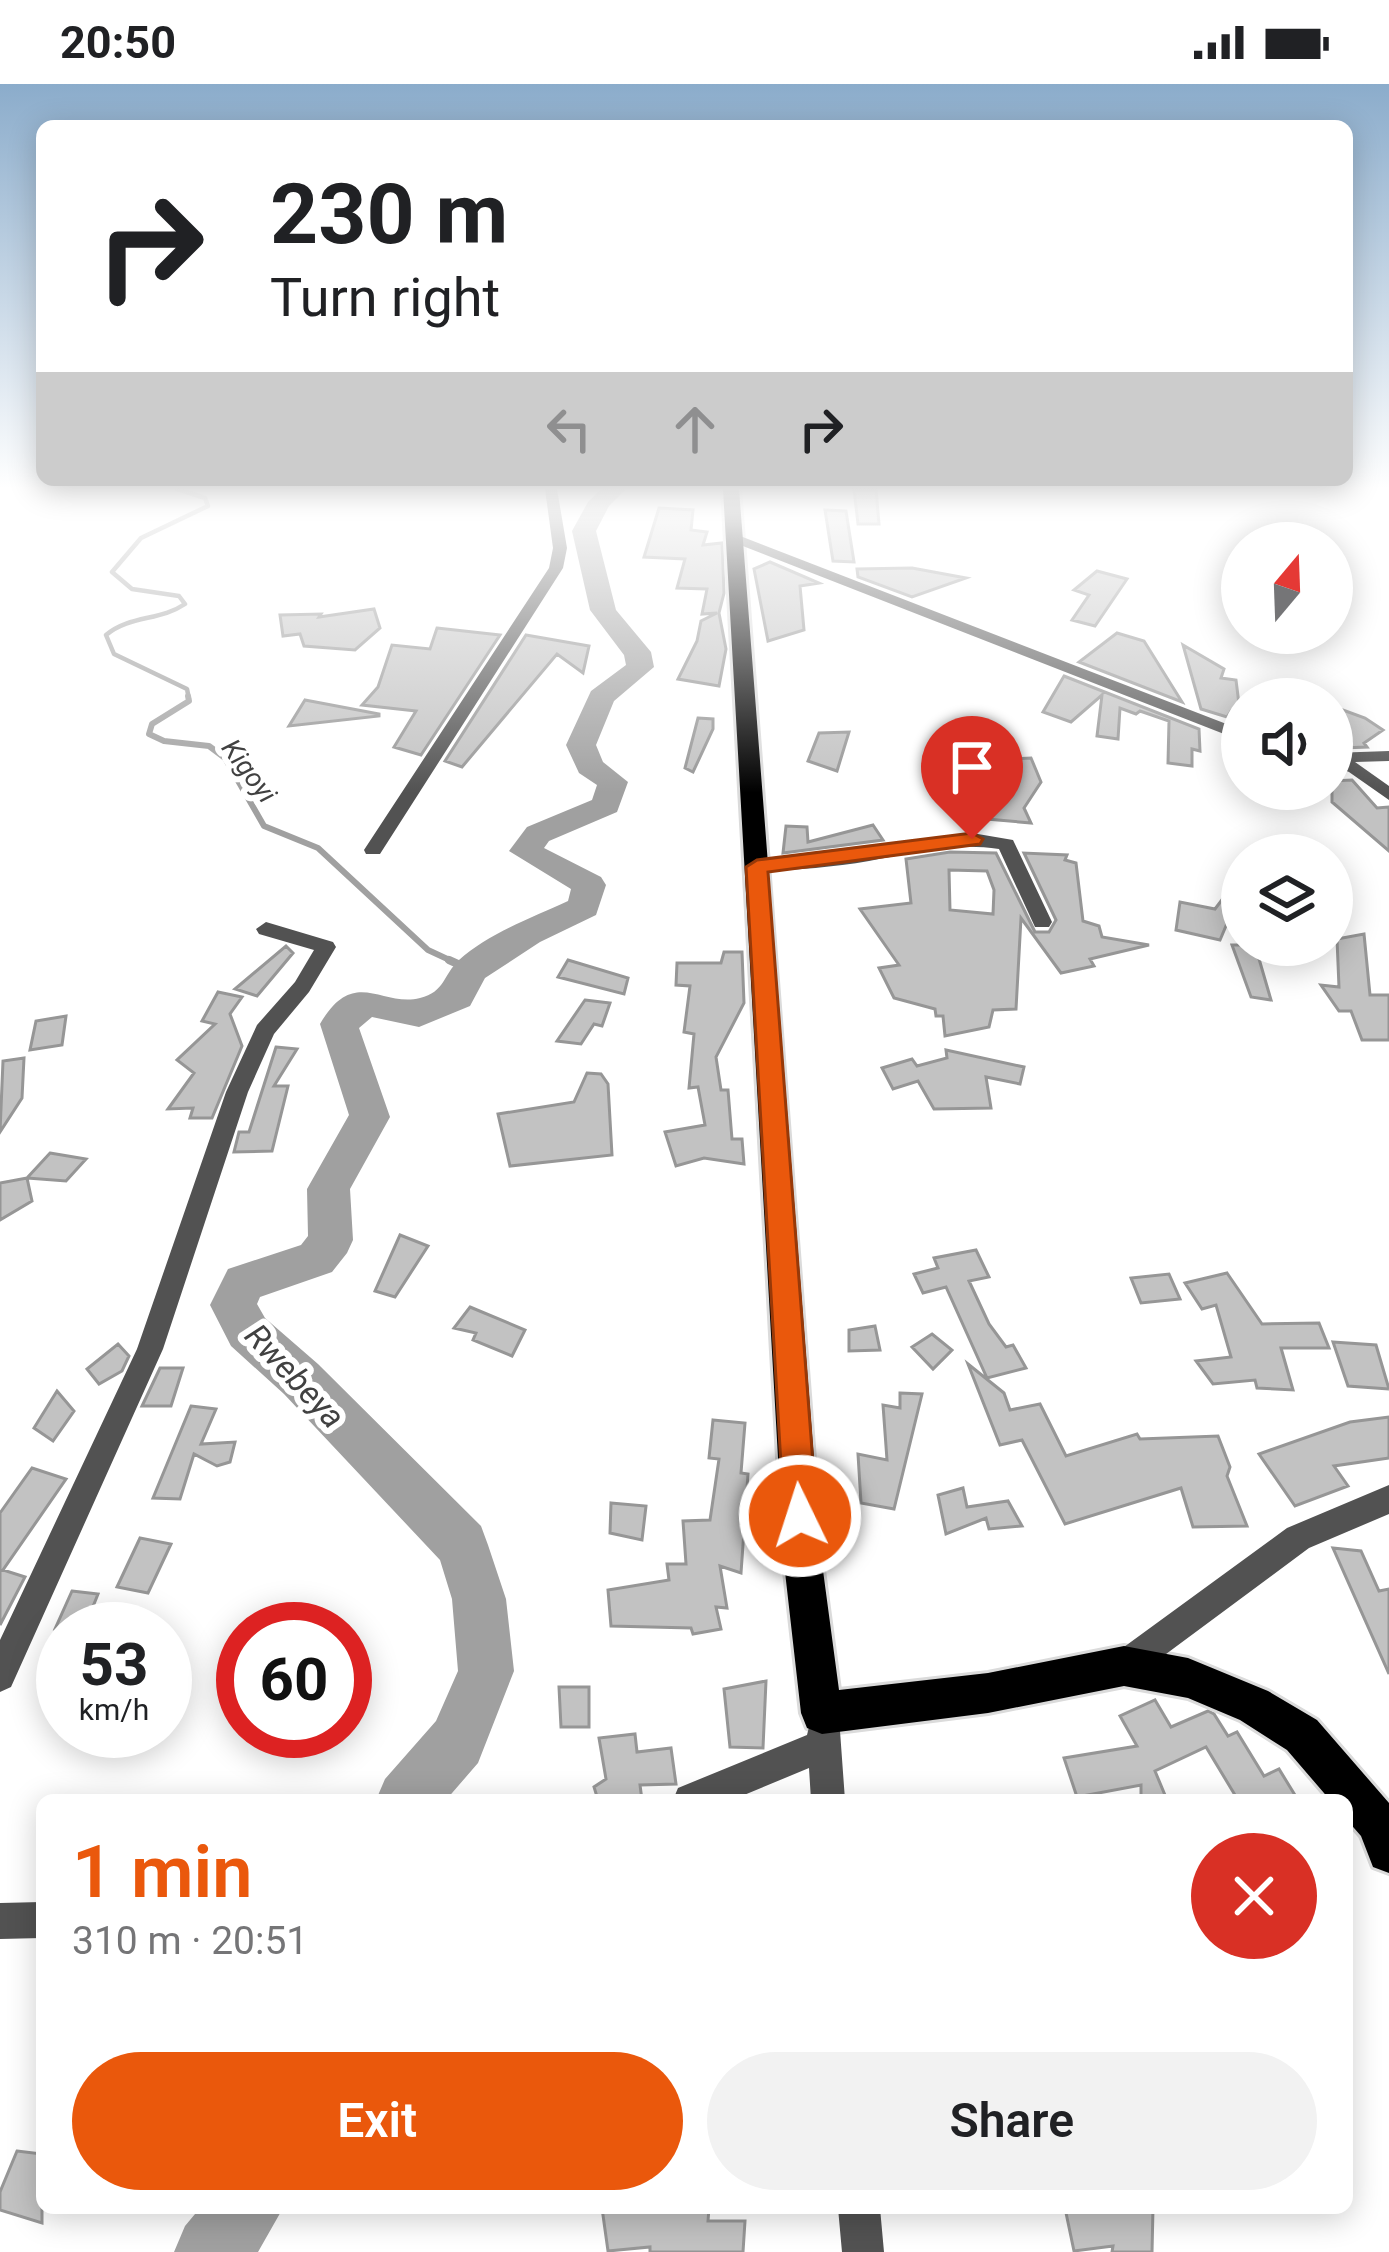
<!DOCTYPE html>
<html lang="en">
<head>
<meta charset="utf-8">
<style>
	body { margin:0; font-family:Roboto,sans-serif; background:#f2f2f2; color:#202124; height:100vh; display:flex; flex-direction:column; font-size:45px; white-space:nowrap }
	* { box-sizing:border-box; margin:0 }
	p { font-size:39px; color:#757577 }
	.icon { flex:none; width:66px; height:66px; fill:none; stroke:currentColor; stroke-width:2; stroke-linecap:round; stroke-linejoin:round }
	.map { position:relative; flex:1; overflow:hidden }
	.panel { position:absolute; left:36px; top:1710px; width:1317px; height:420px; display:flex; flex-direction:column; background:#fff; border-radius:18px; box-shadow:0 6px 30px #0003 }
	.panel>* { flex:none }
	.banner { position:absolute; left:36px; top:36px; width:1317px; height:366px; border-radius:18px; box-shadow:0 6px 30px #0003; background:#fff; color:#202124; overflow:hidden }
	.needle { width:78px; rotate:19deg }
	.controls { position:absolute; left:1221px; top:438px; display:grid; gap:24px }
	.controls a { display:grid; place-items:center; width:132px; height:132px; border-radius:50%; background:#fff; box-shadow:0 6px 30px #0003; font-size:60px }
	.speed { position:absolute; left:36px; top:1518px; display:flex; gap:24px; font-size:60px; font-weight:700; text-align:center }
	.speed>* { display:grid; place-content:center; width:156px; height:156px; border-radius:50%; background:#fff; box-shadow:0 6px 30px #0003; line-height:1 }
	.speed small { font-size:30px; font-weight:400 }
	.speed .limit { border:18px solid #d22; background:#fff; color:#111 }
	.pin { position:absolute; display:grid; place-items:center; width:102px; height:102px; color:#fff; margin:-123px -51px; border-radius:50% 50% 50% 0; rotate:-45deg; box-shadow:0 0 12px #0007 }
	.pin .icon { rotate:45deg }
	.me { position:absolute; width:132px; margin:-66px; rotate:356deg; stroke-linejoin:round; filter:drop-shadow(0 0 9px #0008) }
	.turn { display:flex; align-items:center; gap:42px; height:252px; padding:0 36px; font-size:54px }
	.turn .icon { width:156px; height:156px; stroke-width:2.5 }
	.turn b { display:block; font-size:84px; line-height:102px }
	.lanes { display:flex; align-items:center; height:114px; padding:0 36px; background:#0003; justify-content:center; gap:60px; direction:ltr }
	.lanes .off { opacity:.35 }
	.round { display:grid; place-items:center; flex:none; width:126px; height:126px; border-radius:63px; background:#f2f2f2 }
	.summary { display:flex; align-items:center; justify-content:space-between; height:204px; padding:0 36px }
	h1 { font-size:72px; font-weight:600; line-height:90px; color:#ea580c }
	.primary-button { display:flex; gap:24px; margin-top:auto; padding:24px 36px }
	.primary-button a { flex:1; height:138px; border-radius:72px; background:#ea580c; color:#fff; font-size:48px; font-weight:600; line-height:138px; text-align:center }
	.primary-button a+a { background:#f2f2f2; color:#202124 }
	.status { display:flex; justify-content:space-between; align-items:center; height:84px; padding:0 60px; background:#fff; direction:ltr }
	.status svg { height:33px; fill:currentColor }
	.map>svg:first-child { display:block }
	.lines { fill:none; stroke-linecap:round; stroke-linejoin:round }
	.stream-far2 { stroke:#a0a0a0; stroke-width:4.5 }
	.stream-far1 { stroke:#a0a0a0; stroke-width:6 }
	.stream { stroke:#a0a0a0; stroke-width:8 }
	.river { fill:#a0a0a0; fill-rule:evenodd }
	.building { fill:#c2c2c2; stroke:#969696; stroke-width:3; fill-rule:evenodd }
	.primary-casing { stroke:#dbdbdb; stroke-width:6 }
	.minor { fill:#525252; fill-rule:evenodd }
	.primary { fill:#000; fill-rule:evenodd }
	.route { fill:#ea580c; stroke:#983908; stroke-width:3 }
	.labels { text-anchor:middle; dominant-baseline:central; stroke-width:12; stroke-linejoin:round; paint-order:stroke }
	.far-water-label { font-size:27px; font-style:italic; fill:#414141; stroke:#fff }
	.water-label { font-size:33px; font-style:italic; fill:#414141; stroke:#fff }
</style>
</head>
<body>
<div class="status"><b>20:50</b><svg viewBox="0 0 49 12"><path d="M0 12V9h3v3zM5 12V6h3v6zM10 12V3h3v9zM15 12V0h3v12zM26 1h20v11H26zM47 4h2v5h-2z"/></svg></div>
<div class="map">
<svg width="1389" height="2168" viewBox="0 0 1389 2168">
	<rect width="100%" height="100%" fill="#fff"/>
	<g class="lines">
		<path class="stream-far2" d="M177 405 205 414 208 422 141 454 112 488 132 505 179 512 185 520C160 537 130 531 106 551L114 570 187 605 189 615"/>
		<path class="stream-far1" d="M188 612 189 617 152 640 149 650 164 657 209 662 225 674 264 742 318 764 428 866 456 879"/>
		<path class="stream" d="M449 876 471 886"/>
		<path class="river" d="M601 405H626L609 422 596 447 616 526 651 568 654 583 614 617 596 661 603 678 628 698 617 728 549 757 544 764 601 793 606 801 596 831 540 858 485 894 470 922 419 943 372 933 359 944 390 1033 350 1105 353 1156 347 1169 332 1188 260 1213 257 1220 265 1234 318 1280 481 1442 488 1461 506 1515 514 1587 478 1679 446 1716H376L385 1695 436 1637 458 1587 452 1515 440 1476 284 1310 231 1262 210 1221 228 1185 301 1161 308 1152 307 1105 349 1031 320 940C354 881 382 924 420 914 445 908 443 891 459 876 488 850 533 833 568 817L571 805 509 767 527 743 592 716 597 701 579 689 566 661 591 607 626 581 624 571 590 526 572 447 588 418Z
			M200 2124H283L258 2168H174L185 2142Z"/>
	</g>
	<path class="building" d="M854 405H876L879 440H858Z
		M659 424 693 426 691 446 707 448 703 461 722 459 724 509 719 529 726 565 719 602 678 595 697 557 701 537 717 529 702 530 707 505 677 504 685 475 644 473Z
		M825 426 846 427 854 478 833 477Z
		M770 478 819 499 800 502 804 546 768 557 754 485Z
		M912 484 966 494 912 513 858 493 857 485Z
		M1097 487 1127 495 1095 542 1072 536 1089 511 1074 506Z
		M374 525 380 544 355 566 304 562 300 550 283 552 280 531 321 530 319 533Z
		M437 544 500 551 421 671 394 663 416 627 362 621 378 603 392 561 430 565Z
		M1117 549 1144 557 1182 618 1079 578Z
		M526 551 589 562 583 589 557 570 462 683 445 677Z
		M1183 561 1224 585 1221 594 1236 596 1240 628 1231 627 1227 633 1201 625Z
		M1064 592 1199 645 1200 667 1192 665V682L1168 679 1169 637 1140 627 1136 630 1120 624 1118 655 1097 652 1102 611 1071 638 1043 628Z
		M305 616 379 630V632L289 642Z
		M1332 622 1365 634 1383 646 1364 659 1367 663 1341 664 1332 653Z
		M698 634 713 635V645L693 688 685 684Z
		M849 648 837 687 808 677 819 649Z
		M1031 674 1041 698 1024 724 1031 739 987 735 960 678 994 677 1016 701 1009 675Z
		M1352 696 1377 724 1389 723V767L1332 718V697Z
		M873 741 883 756 783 769 786 742 807 743 808 758Z
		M950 768 996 769 1035 848H1049L1056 836 1024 769 1067 771 1065 776 1076 779 1083 837 1099 842 1102 853 1149 861 1090 875 1094 882 1061 889 1021 834 1016 925 993 926 989 943 945 952 943 932H936L935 925 894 914 879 884 899 881 860 825 911 819 906 775ZM949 786 987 787 994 806 993 830 950 826Z
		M1240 792 1242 804 1220 856 1176 846 1180 818 1215 825Z
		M1364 850 1370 911H1389V956H1362L1351 927H1339L1321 901 1339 903 1337 855Z
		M1232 861H1255L1271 916 1251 913Z
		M286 862 293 869 257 912 235 905Z
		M724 868H742L744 919 716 973 721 1006H728L732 1055H742L744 1080 704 1074 676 1082 665 1048 705 1041 698 1003 689 1004 694 950 684 948 690 902 676 901 677 879H721Z
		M568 876 628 894 624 910 558 893Z
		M218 908 242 913 230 930 242 962 212 1034H190L193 1024 168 1025 194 989 177 976 215 940 202 937Z
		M585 916 610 919 602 942 594 940 581 960 557 957Z
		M66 932 62 961 30 966 36 937Z
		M276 963 297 965 274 1002H288L272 1067 234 1068 239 1048H249Z
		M946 966 1024 983 1020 1000 986 993 991 1024 934 1025 918 997 893 1005 882 984 912 975 917 982 947 974Z
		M24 974 22 1014 0 1048 3 977Z
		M587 989 601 990 608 1000 612 1071 510 1082 498 1030 574 1018Z
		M50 1069 86 1075 66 1097 27 1094Z
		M27 1094 32 1117 0 1136V1099Z
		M400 1151 428 1162 395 1213 375 1207Z
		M976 1166 989 1193 969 1197 989 1240 1006 1263 1013 1261 1026 1284 987 1294 946 1203 923 1209 914 1190 938 1184 934 1174Z
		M1227 1189 1262 1240 1319 1239 1329 1264H1281L1293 1306 1257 1304 1255 1296 1213 1300 1196 1277 1231 1273 1216 1221 1202 1225 1185 1199Z
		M1169 1190 1180 1215 1141 1219 1131 1194Z
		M470 1223 525 1246 512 1272 473 1256 476 1249 454 1244Z
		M875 1242 880 1266 849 1267V1246Z
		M932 1250 952 1266 933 1285 912 1263Z
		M1333 1258 1376 1261 1389 1305 1348 1302Z
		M118 1260 129 1272 122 1287 99 1300 87 1285Z
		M968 1280 1004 1309 1010 1326 1040 1320 1066 1372 1137 1350 1140 1355 1218 1352 1230 1383 1227 1392 1247 1442 1193 1443 1181 1404 1065 1440 1022 1356 1000 1361Z
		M160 1284H183L171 1322H142Z
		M57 1307 74 1327 53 1357 34 1344Z
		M900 1309 922 1310 894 1425 861 1419 858 1370 887 1376 883 1321 900 1324Z
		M191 1322 216 1325 201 1360 235 1358 230 1378 217 1382 194 1370 180 1415 153 1414Z
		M1389 1333V1374L1334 1382 1348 1402 1295 1422 1259 1370 1350 1338Z
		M713 1336 745 1339 741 1389 748 1390 741 1489 720 1482 727 1524 716 1523 721 1545 693 1550 691 1544 611 1542 608 1506 669 1496 667 1480H686L683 1437 710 1436 719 1375 709 1374Z
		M32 1384 66 1395 3 1486 25 1493 0 1541V1429Z
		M963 1404 967 1423 1008 1417 1022 1442 989 1445 986 1434 946 1450 938 1411Z
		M611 1419 646 1422 642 1456 610 1449Z
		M140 1454 171 1460 148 1509 117 1503Z
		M1333 1464 1361 1467 1379 1507 1389 1505V1590Z
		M72 1507 98 1510 84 1545H55Z
		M766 1597 763 1664 730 1663 724 1605Z
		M559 1603H589V1643H561Z
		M1155 1616 1171 1643 1208 1627 1214 1630 1228 1652 1237 1648 1264 1692 1279 1685 1298 1716H1238L1206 1663 1155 1687 1167 1716H1141V1701L1077 1713 1064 1674 1137 1662 1120 1632Z
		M635 1650 637 1668 671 1664 676 1700 640 1701 642 1716H598L594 1703 606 1695 599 1654Z
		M17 2067 42 2070V2139L0 2126V2108Z
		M602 2124H709L708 2137H745L743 2168H650V2163L608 2167Z
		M1065 2124H1153L1152 2168H1112L1113 2162 1074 2167Z"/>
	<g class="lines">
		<g class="primary-casing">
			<path id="primary" d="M723 405H739L822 1479 839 1606 988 1589 1124 1562 1188 1574 1268 1607 1317 1636 1389 1719V1789L1373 1783 1361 1752 1347 1736V1716H1330L1287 1666 1240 1636 1188 1614 1124 1602 988 1629 822 1650 807 1644 801 1629 784 1479Z"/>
		</g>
		<path class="minor" d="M545 405H557L567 464 563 484 380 770H366L364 766 549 484 553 464Z
			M735 450 1242 646V657L730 457 728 454Z
			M1389 667V677L1355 678 1389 702V716L1349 688 1332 681V669Z
			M972 749 1013 756 1052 838 1049 843H1035L999 765C953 758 913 769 869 777 832 784 794 785 757 789L747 783 757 777Z
			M266 838 333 858 336 863 309 908 274 950 248 1008 163 1265 11 1603 0 1608V1556L137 1265 226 1008 257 941 295 898 314 866 259 850 256 845Z
			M1389 1401V1430L1309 1464 1135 1593 1124 1598 1113 1593 1108 1582 1113 1571 1287 1444Z
			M823 1630 835 1635 840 1647 845 1716H811L809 1684 732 1716H673L678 1704 807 1651 811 1635Z
			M42 1818V1854L0 1855V1819Z
			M838 2124H880L884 2168H842Z"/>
		<use href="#primary" class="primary"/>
	</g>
	<linearGradient id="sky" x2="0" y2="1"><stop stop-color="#8baccb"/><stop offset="0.57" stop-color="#fff"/><stop offset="1" stop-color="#fff" stop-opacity="0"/></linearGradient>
	<rect width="1389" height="709" fill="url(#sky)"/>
	<path class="route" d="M972 749 983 755 980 760 768 788 817 1432 812 1444 800 1449 788 1444 784 1432 746 783 757 776Z"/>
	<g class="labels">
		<g class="far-water-label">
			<text transform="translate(249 687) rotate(53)">Kigoyi</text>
		</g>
		<g class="water-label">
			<text transform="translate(295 1292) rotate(47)">Rwebeya</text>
		</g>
	</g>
</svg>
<div class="controls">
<a><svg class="needle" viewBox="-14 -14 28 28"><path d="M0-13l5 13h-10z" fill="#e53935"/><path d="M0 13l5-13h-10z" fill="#757577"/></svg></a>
<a><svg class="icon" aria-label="sound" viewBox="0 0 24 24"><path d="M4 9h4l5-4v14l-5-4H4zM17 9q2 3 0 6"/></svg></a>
<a><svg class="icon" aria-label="layers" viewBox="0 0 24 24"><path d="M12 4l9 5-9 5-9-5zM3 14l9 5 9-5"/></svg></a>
</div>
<div class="speed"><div>53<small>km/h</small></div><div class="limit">60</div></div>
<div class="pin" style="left:972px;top:755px;background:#d93025"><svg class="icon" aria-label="arrive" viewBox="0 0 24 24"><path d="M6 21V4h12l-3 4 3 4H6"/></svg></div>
<svg class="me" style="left:800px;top:1432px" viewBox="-20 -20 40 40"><circle r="17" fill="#ea580c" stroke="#fff" stroke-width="3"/><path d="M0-11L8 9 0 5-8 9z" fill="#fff"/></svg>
<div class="banner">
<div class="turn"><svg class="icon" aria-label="right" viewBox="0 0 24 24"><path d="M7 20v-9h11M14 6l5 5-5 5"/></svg><div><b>230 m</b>Turn right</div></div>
<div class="lanes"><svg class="icon off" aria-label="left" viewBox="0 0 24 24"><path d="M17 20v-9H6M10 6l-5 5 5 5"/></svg><svg class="icon off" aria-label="ahead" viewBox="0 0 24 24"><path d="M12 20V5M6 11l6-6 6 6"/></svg><svg class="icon" aria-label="right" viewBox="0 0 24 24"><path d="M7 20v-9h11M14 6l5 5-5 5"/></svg></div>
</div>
<section class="panel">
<div class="summary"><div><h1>1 min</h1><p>310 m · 20:51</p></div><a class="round" style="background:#d93025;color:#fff"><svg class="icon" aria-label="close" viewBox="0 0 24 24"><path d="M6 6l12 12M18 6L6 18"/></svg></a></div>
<div class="primary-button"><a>Exit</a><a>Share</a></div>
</section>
</div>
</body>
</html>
